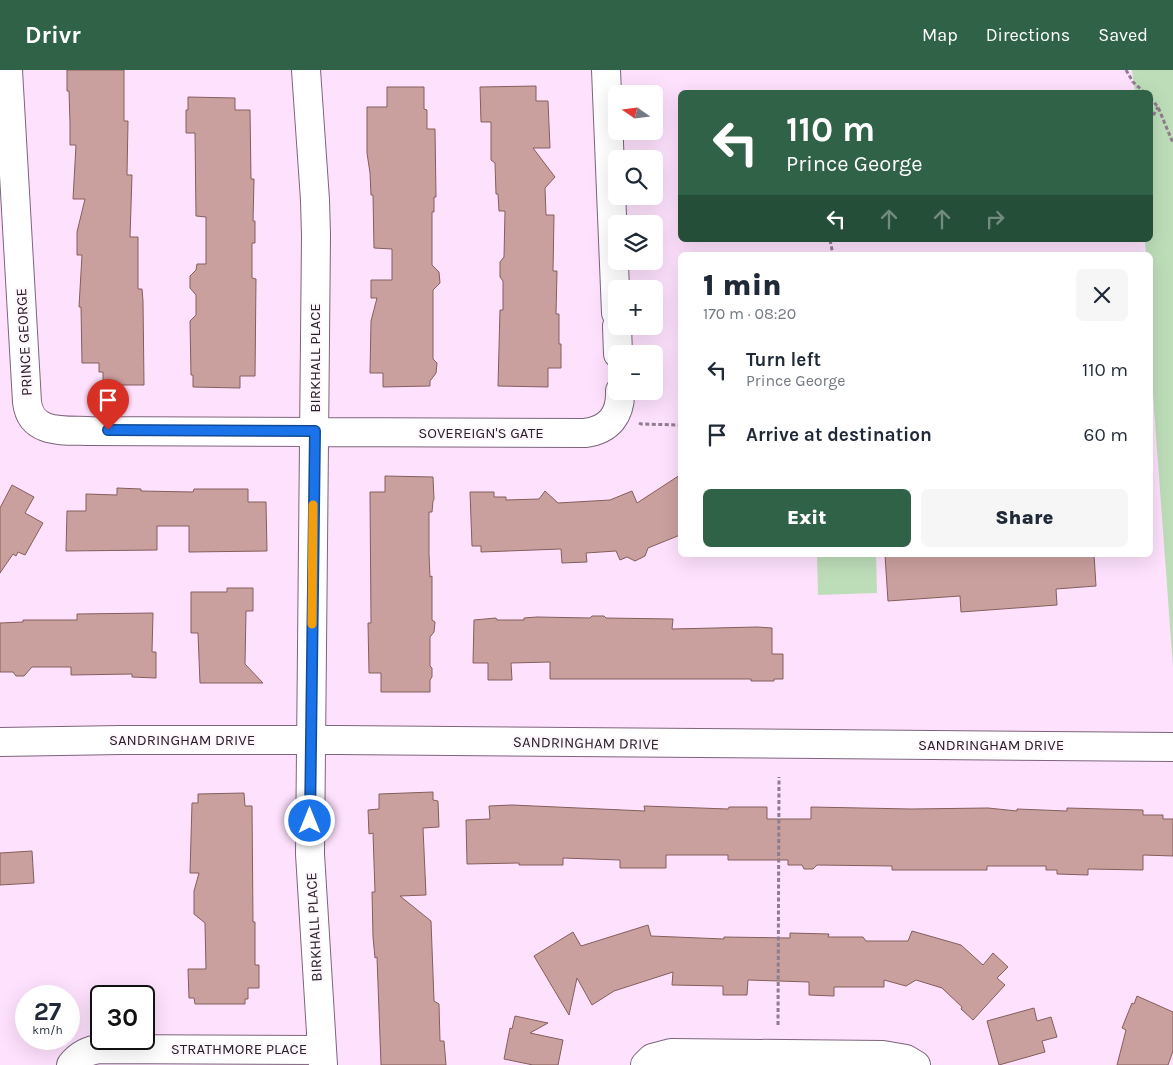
<!DOCTYPE html>
<html lang="en">
<head>
<meta charset="utf-8">
<style>
	body { margin:0; font-family:Karla,sans-serif; background:#f6f6f7; color:#1f2937; height:100vh; display:flex; flex-direction:column; font-size:19px; white-space:nowrap }
	* { box-sizing:border-box; margin:0 }
	p { font-size:16px; color:#747a83 }
	.icon { flex:none; width:28px; height:28px; fill:none; stroke:currentColor; stroke-width:2; stroke-linecap:round; stroke-linejoin:round }
	.map { position:relative; flex:1; overflow:hidden }
	.panel { position:absolute; left:678px; top:182px; width:475px; height:305px; display:flex; flex-direction:column; background:#fff; border-radius:8px; box-shadow:0 5px 20px #0002 }
	.panel>* { flex:none }
	.top-card { position:absolute; left:678px; top:20px; width:475px; height:152px; border-radius:8px; box-shadow:0 5px 20px #0002; background:#2f6247; color:#fff; overflow:hidden }
	.needle { width:32px; rotate:284deg }
	.buttons { position:absolute; left:608px; top:15px; display:grid; gap:10px }
	.buttons a { display:grid; place-items:center; width:55px; height:55px; border-radius:8px; background:#fff; box-shadow:0 5px 20px #0002; font-size:25px }
	.speed { position:absolute; left:15px; top:915px; display:flex; gap:10px; font-size:25px; font-weight:700; text-align:center }
	.speed>* { display:grid; place-content:center; width:65px; height:65px; border-radius:50%; background:#fff; box-shadow:0 5px 20px #0002; line-height:1 }
	.speed small { font-size:12px; font-weight:400 }
	.speed .limit { border:2px solid #111; border-radius:8px; background:#fff; color:#111 }
	.pin { position:absolute; display:grid; place-items:center; width:42px; height:42px; color:#fff; margin:-51px -21px; border-radius:50% 50% 50% 0; rotate:-45deg; box-shadow:0 0 5px #0007 }
	.pin .icon { rotate:45deg }
	.me { position:absolute; width:55px; margin:-28px; rotate:0deg; stroke-linejoin:round; filter:drop-shadow(0 0 4px #0008) }
	.turn { display:flex; align-items:center; gap:18px; height:105px; padding:0 25px; font-size:22px }
	.turn .icon { width:65px; height:65px; stroke-width:2.5 }
	.turn b { display:block; font-size:35px; line-height:42px }
	.lanes { display:flex; align-items:center; height:48px; padding:0 25px; background:#0003; justify-content:center; gap:25px; direction:ltr }
	.lanes .off { opacity:.35 }
	.round { display:grid; place-items:center; flex:none; width:52px; height:52px; border-radius:8px; background:#f6f6f7 }
	.headline { display:flex; align-items:center; justify-content:space-between; height:85px; padding:0 25px }
	h1 { font-size:30px; font-weight:800; line-height:38px }
	.button { display:flex; gap:10px; margin-top:auto; padding:10px 25px }
	.button a { flex:1; height:58px; border-radius:8px; background:#2f6247; color:#fff; font-size:20px; font-weight:800; line-height:58px; text-align:center }
	.button a+a { background:#f6f6f7; color:#1f2937 }
	ul { padding:0; list-style:none }
	li { display:flex; align-items:center; gap:15px; height:65px; padding:0 25px }
	li div { flex:1 }
	li b { display:block; font-size:19px }
	li em { font-style:normal }
	header { display:flex; align-items:center; gap:30px; box-sizing:border-box; height:70px; padding:0 25px; background:#2f6247; color:#fff }
	header strong { font-size:24px }
	nav { display:flex; gap:28px; margin-inline-start:auto; font-size:18px }
	.map>svg:first-child { display:block }
	.green { fill:#bdddb8 }
	.building { fill:#caa09e; stroke:#845e5d }
	.lines { fill:none; stroke-linecap:round; stroke-linejoin:round }
	.minor-casing { stroke:#7e647d; stroke-width:30 }
	.path { stroke:#8f7c8e; stroke-width:3; stroke-dasharray:4 2.5; stroke-linecap:butt }
	.minor { stroke:#fff; stroke-width:28 }
	.route-casing { stroke:#114b97; stroke-width:12 }
	.route { stroke:#1a73e8; stroke-width:9 }
	.slow { stroke:#f59e0b; stroke-width:9 }
	.labels { text-anchor:middle; dominant-baseline:central; stroke-width:4; stroke-linejoin:round; paint-order:stroke }
	.street-label { font-size:15px; fill:#2c212b; stroke:#fdf7fc }
</style>
</head>
<body>
<header>
<strong>Drivr</strong>
<nav><a>Map</a><a>Directions</a><a>Saved</a></nav>
</header>
<div class="map">
<svg width="1173" height="995" viewBox="0 0 1173 995">
	<rect width="100%" height="100%" fill="#fee1fd"/>
	<path class="green" d="M1132 0H1173V597L1152 311 1150 185H1146L1145 170H1150V22H1135Z
		M817 485H876L877 523 818 525Z"/>
	<path class="building" d="M67 0H124V51H128L127 105H132L130 167H138V219H142L143 231 144 315H103V302H99V293H82L81 237H79L82 185H77V162L85 129H73L76 75H70V53L69 21H67Z
		M536 16V31H548L550 78H533L555 107 545 118 546 145H554L553 201H557L556 244H559V274H561V298H548V317L498 316 500 240H503V211L500 207V192L504 187 505 141H499L498 124H496L495 93 491 90V52H481L480 17Z
		M387 17H424V39L427 40V59H435L436 127H434V142H432V195L439 202 440 213 433 220V289L437 293 436 303 430 311V316L383 317V303H370L371 251 377 228H371V210H392V179L374 178 373 125H371L370 103 367 83V37H387Z
		M188 27 235 28V40H250L251 109H254L253 151H255V173H252V208L256 209 255 306H240V318L193 317V305H191L190 251 196 245V225L190 218V206L196 200 197 194H206V147L196 146 195 63H186V40H188Z
		M680 405V465L648 478 645 486 635 491 627 487 620 490 616 481 586 483 587 492 562 493 561 479 481 482V476H472L470 422H494V427H506V430L539 429 545 421 558 433 610 430 632 421 637 433Z
		M385 406 433 407 434 429 433 431 432 442H429V484L430 507 432 506V550L435 552 434 562 430 567V596L432 598V607L430 610V622H381V603H369L368 553H371L370 422H385Z
		M12 415 34 427 25 443 43 453 25 485 18 482 16 486 13 484 0 503V438Z
		M117 418 141 419V421L193 422 194 419H248V432H266L267 481 189 482V456H157V480L66 481 67 441H86V424L117 425Z
		M885 485H1094L1096 516 1056 519 1057 535 961 542 960 526 888 531Z
		M227 518H253V541H246L245 594 263 613H200L198 563H191V522H227Z
		M153 543 152 582H156V608L132 607V604L71 605V597H32L24 606H16L13 602H0V553L23 552V550H77V544Z
		M592 546H604L606 548 673 549 672 559 757 557 772 558V584H783V609H774V611H751V609H550V592L511 593 512 610H488V593H473L474 550 496 548 497 550H524V548L537 547 590 548Z
		M433 722V730L438 731 439 757 423 758 426 825 400 826 431 851 434 931 439 934 440 971H444L446 995H381L377 887 375 888 373 867 372 822H375L373 763 369 764 368 740 379 739V724Z
		M244 723 245 736H252L253 852H255V895H259V918H248V929H245V934H195L194 928H189L188 899H206L205 853 194 844V821L199 803H190L192 733H198V724Z
		M512 735 645 741 644 736 728 739 729 737H767V749H811V737L911 739 988 738 1017 741V739L1067 741V738L1143 740V745H1163V749H1173V786L1143 785V800L1088 799V805L1057 804V800H1046V796H987V800H892V796L817 795 813 799H804L802 795H788V790H728V785H666V798H620V790L563 788V795H519V793L467 794 466 750 490 749 489 736Z
		M32 781 34 813 0 815V783Z
		M648 855 651 866 724 869V867L790 868V863L829 864 828 867H863L866 871H908L912 861 961 875 983 895 993 883 1008 897 997 908 1005 915 973 950 961 939 962 937 942 918 916 910 906 916 884 910V917H834V926L809 925V912L748 910 747 925H723V916L672 915 673 902 614 921 592 935 577 908 569 945 534 886 573 862 581 876Z
		M1137 926 1173 942V981L1168 995H1117L1126 960 1122 958 1132 933 1134 934Z
		M1034 938 1037 951 1051 947 1057 967 1042 971 1045 982 999 995 987 951Z
		M515 946 548 953 530 963 563 970 558 995H533L504 989 510 958 512 959Z"/>
	<g class="lines">
		<g class="minor-casing">
			<path id="minor" d="M8 0 27 332C31 365 64 360 89 361L585 363C609 360 621 345 620 321
				M306 0 315 130 316 166 310 784 323 995
				M606 0 616 243
				M617 256 618 284
				M0 672 121 670H338L1173 677
				M71 995C79 985 88 980 100 979L322 980
				M645 995 652 988 671 983 883 985 906 989 916 995"/>
		</g>
		<path class="path" d="M1126 0 1133 12 1144 22
			M1150 28 1158 37 1173 73
			M1150 51 1158 37
			M830 170 833 185
			M639 353 641 354 680 355
			M778 955 779 707"/>
		<use href="#minor" class="minor"/>
	</g>
	<g class="lines">
		<g class="route-casing">
			<path id="route" d="M108 360 315 361 310 751"/>
		</g>
		<use href="#route" class="route"/>
		<path class="slow" d="M312 554 313 435"/>
	</g>
	<g class="labels">
		<g class="street-label">
			<text transform="translate(24 272) rotate(-93)">PRINCE GEORGE</text>
			<text transform="translate(315 288) rotate(-90)">BIRKHALL PLACE</text>
			<text x="481" y="363">SOVEREIGN'S GATE</text>
			<text x="182" y="670">SANDRINGHAM DRIVE</text>
			<text transform="translate(586 673) rotate(1)">SANDRINGHAM DRIVE</text>
			<text x="991" y="675">SANDRINGHAM DRIVE</text>
			<text transform="translate(314 857) rotate(-93)">BIRKHALL PLACE</text>
			<text x="239" y="979">STRATHMORE PLACE</text>
		</g>
	</g>
</svg>
<div class="buttons">
<a><svg class="needle" viewBox="-14 -14 28 28"><path d="M0-13l5 13h-10z" fill="#e53935"/><path d="M0 13l5-13h-10z" fill="#747a83"/></svg></a>
<a><svg class="icon" aria-label="search" viewBox="0 0 24 24"><circle cx="10" cy="10" r="6"/><path d="M15 15l6 6"/></svg></a>
<a><svg class="icon" aria-label="layers" viewBox="0 0 24 24"><path d="M12 4l9 5-9 5-9-5zM3 14l9 5 9-5"/></svg></a>
<a>+</a>
<a>−</a>
</div>
<div class="speed"><div>27<small>km/h</small></div><div class="limit">30</div></div>
<div class="pin" style="left:108px;top:360px;background:#d93025"><svg class="icon" aria-label="arrive" viewBox="0 0 24 24"><path d="M6 21V4h12l-3 4 3 4H6"/></svg></div>
<svg class="me" style="left:310px;top:751px" viewBox="-20 -20 40 40"><circle r="17" fill="#1a73e8" stroke="#fff" stroke-width="3"/><path d="M0-11L8 9 0 5-8 9z" fill="#fff"/></svg>
<div class="top-card">
<div class="turn"><svg class="icon" aria-label="left" viewBox="0 0 24 24"><path d="M17 20v-9H6M10 6l-5 5 5 5"/></svg><div><b>110 m</b>Prince George</div></div>
<div class="lanes"><svg class="icon" aria-label="left" viewBox="0 0 24 24"><path d="M17 20v-9H6M10 6l-5 5 5 5"/></svg><svg class="icon off" aria-label="ahead" viewBox="0 0 24 24"><path d="M12 20V5M6 11l6-6 6 6"/></svg><svg class="icon off" aria-label="ahead" viewBox="0 0 24 24"><path d="M12 20V5M6 11l6-6 6 6"/></svg><svg class="icon off" aria-label="right" viewBox="0 0 24 24"><path d="M7 20v-9h11M14 6l5 5-5 5"/></svg></div>
</div>
<section class="panel">
<div class="headline"><div><h1>1 min</h1><p>170 m · 08:20</p></div><a class="round"><svg class="icon" aria-label="close" viewBox="0 0 24 24"><path d="M6 6l12 12M18 6L6 18"/></svg></a></div>
<ul>
<li><svg class="icon" aria-label="left" viewBox="0 0 24 24"><path d="M17 20v-9H6M10 6l-5 5 5 5"/></svg><div><b>Turn left</b><p>Prince George</p></div><em>110 m</em></li>
<li><svg class="icon" aria-label="arrive" viewBox="0 0 24 24"><path d="M6 21V4h12l-3 4 3 4H6"/></svg><div><b>Arrive at destination</b></div><em>60 m</em></li>
</ul>
<div class="button"><a>Exit</a><a>Share</a></div>
</section>
</div>
</body>
</html>
